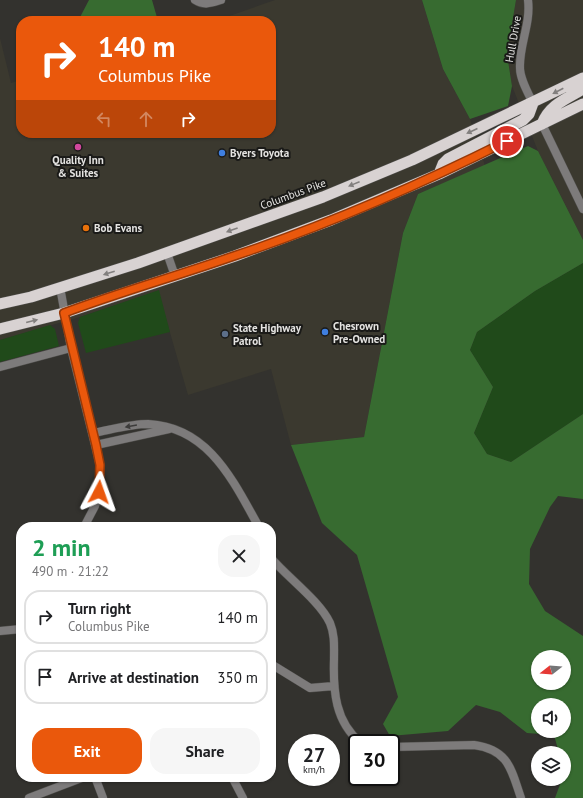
<!DOCTYPE html>
<html lang="en">
<head>
<meta charset="utf-8">
<style>
	body { margin:0; font-family:"PT Sans",sans-serif; background:#f6f6f6; color:#202124; height:100vh; display:flex; flex-direction:column; font-size:15px; white-space:nowrap }
	* { box-sizing:border-box; margin:0 }
	p { font-size:13px; color:#757577 }
	.icon { flex:none; width:22px; height:22px; fill:none; stroke:currentColor; stroke-width:2; stroke-linecap:round; stroke-linejoin:round }
	.map { position:relative; flex:1; overflow:hidden }
	.details { position:absolute; left:16px; top:522px; width:260px; height:260px; display:flex; flex-direction:column; background:#fff; border-radius:16px; box-shadow:0 1px 3px #0004 }
	.details>* { flex:none }
	.top-card { position:absolute; left:16px; top:16px; width:260px; height:122px; border-radius:16px; box-shadow:0 1px 3px #0004; background:#ea580c; color:#fff; overflow:hidden }
	.needle { width:26px; rotate:253deg }
	.controls { position:absolute; left:531px; top:650px; display:grid; gap:8px }
	.controls a { display:grid; place-items:center; width:40px; height:40px; border-radius:50%; background:#fff; box-shadow:0 1px 3px #0004; font-size:20px }
	.speed { position:absolute; left:288px; top:734px; display:flex; gap:8px; font-size:20px; font-weight:700; text-align:center }
	.speed>* { display:grid; place-content:center; width:52px; height:52px; border-radius:50%; background:#fff; box-shadow:0 1px 3px #0004; line-height:1 }
	.speed small { font-size:10px; font-weight:400 }
	.speed .limit { border:2px solid #111; border-radius:6px; background:#fff; color:#111 }
	.pin { position:absolute; display:grid; place-items:center; width:34px; height:34px; color:#fff; margin:-17px; border:2px solid #fff; border-radius:50%; box-shadow:0 1px 4px #0007 }
	.me { position:absolute; width:44px; margin:-22px; rotate:4deg; stroke-linejoin:round; filter:drop-shadow(0 0 3px #0008) }
	.turn { display:flex; align-items:center; gap:14px; height:84px; padding:0 16px; font-size:18px }
	.turn .icon { width:52px; height:52px; stroke-width:2.5 }
	.turn b { display:block; font-size:28px; line-height:34px }
	.lanes { display:flex; align-items:center; height:38px; padding:0 16px; background:#0003; justify-content:center; gap:20px; direction:ltr }
	.lanes .off { opacity:.35 }
	.round { display:grid; place-items:center; flex:none; width:42px; height:42px; border-radius:16px; background:#f6f6f6 }
	.head { display:flex; align-items:center; justify-content:space-between; height:68px; padding:0 16px }
	h1 { font-size:24px; font-weight:700; line-height:30px; color:#1e9e55 }
	.action { display:flex; gap:8px; margin-top:auto; padding:8px 16px }
	.action a { flex:1; height:46px; border-radius:16px; background:#ea580c; color:#fff; font-size:16px; font-weight:700; line-height:46px; text-align:center }
	.action a+a { background:#f6f6f6; color:#202124 }
	ul { padding:0; list-style:none }
	li { display:flex; align-items:center; gap:12px; height:54px; margin:0 8px 6px; padding:0 8px; border:2px solid #e0e0e0; border-radius:16px }
	li div { flex:1 }
	li b { display:block; font-size:15px }
	li em { font-style:normal }
	.map>svg:first-child { display:block }
	.built { fill:#3b392f }
	.green { fill:#204a1a }
	.forest { fill:#376b30; fill-rule:evenodd }
	.lines { fill:none; stroke-linecap:round; stroke-linejoin:round }
	.minor-casing { stroke:#4f4e4b; stroke-width:9 }
	.trunk-casing { stroke:#4f4e4b; stroke-width:12 }
	.minor { stroke:#7d7b7b; stroke-width:8 }
	.trunk { stroke:#d8d2d2; stroke-width:11 }
	.oneway { fill:#827f7e }
	.oneway2 { fill:#3d3c3b }
	.route-casing { stroke:#983908; stroke-width:10 }
	.route { stroke:#ea580c; stroke-width:7 }
	.hotel-dot { fill:#d1479c; stroke:#1a1a18; stroke-width:1.5 }
	.shop-dot { fill:#3f7fe0; stroke:#1a1a18; stroke-width:1.5 }
	.food-dot { fill:#e8710a; stroke:#1a1a18; stroke-width:1.5 }
	.service-dot { fill:#5c6f8a; stroke:#1a1a18; stroke-width:1.5 }
	.labels { text-anchor:middle; dominant-baseline:central; stroke-width:4; stroke-linejoin:round; paint-order:stroke }
	.street-label { font-size:11px; fill:#e4e3e1; stroke:#1a1a18 }
	.poi-label { font-size:11px; font-weight:bold; fill:#e4e3e1; stroke:#1a1a18; text-anchor:start }
</style>
</head>
<body>
<div class="map">
<svg width="583" height="798" viewBox="0 0 583 798">
	<rect width="100%" height="100%" fill="#33322e"/>
	<path class="built" d="M275 0H422L443 69 470 119 485 166 418 194 403 233 364 437 291 445 271 369 188 395 158 291 80 317 0 340V38L11 83 21 80V133H271V21H215Z
		M516 0H583V240L538 151 512 86 507 54Z"/>
	<path class="green" d="M583 263V414L511 462 487 454 474 433 493 387 470 350 477 332 535 291Z
		M159 290 170 332 86 353 78 323 80 317Z
		M50 325 55 329 59 346 0 362V340Z"/>
	<path class="forest" d="M89 0H152L158 21H78Z
		M422 0H516L507 54 512 86 508 106 470 119 443 69Z
		M528 146 538 151 583 240V263L535 291 477 332 470 350 493 387 474 433 487 454 511 462 583 414V499L558 496 550 507 530 549 529 584 545 611 583 636V798H555L562 779H564V753H559L554 735 527 733 500 712 476 705 448 731 390 736 383 724 398 697 357 555 322 523 291 445 364 437 403 233 418 194ZM538 657H564V683H538ZM538 705H564V731H538Z"/>
	<g class="lines">
		<g class="minor-casing">
			<path id="minor" d="M195 0C204 6 211 3 221 0
				M528 0C531 24 519 45 520 68 520 79 528 93 533 103
				M542 124 583 209
				M167 253 175 276
				M60 287 71 348 100 465 99 492 95 506 84 527
				M0 367 71 348
				M93 433C110 430 130 424 148 424 209 427 233 481 259 527
				M96 445 169 429
				M271 558C287 577 320 601 330 623 335 635 334 647 334 659 333 691 335 722 361 743
				M0 631 21 629
				M271 664 310 688 334 686
				M391 747 474 745C509 750 511 769 521 798
				M95 777 103 798
				M232 777 243 798
				M29 798 84 777"/>
		</g>
		<g class="trunk-casing">
			<path id="trunk" d="M542 124C549 105 566 99 583 89
				M439 174 443 164 448 159 523 120 529 114 533 103
				M0 304 31 297 138 263 323 197 412 160 583 78
				M0 329 64 313 235 256 331 220 439 174 583 104"/>
		</g>
		<use href="#minor" class="minor"/>
		<use href="#trunk" class="trunk"/>
	</g>
	<defs><path id="oneway-solid" d="M-6-.8H1V-3.2L6.5 0L1 3.2V.8H-6Z"/></defs>
	<g class="oneway">
		<use href="#oneway-solid" transform="translate(558 91) rotate(153)"/>
		<use href="#oneway-solid" transform="translate(472 131) rotate(155)"/>
		<use href="#oneway-solid" transform="translate(354 184) rotate(158)"/>
		<use href="#oneway-solid" transform="translate(232 230) rotate(160)"/>
		<use href="#oneway-solid" transform="translate(109 273) rotate(163)"/>
		<use href="#oneway-solid" transform="translate(32 321) rotate(-14)"/>
	</g>
	<use class="oneway2" href="#oneway-solid" transform="translate(131 426) rotate(170)"/>
	<g class="lines">
		<g class="route-casing">
			<path id="route" d="M99 492 100 465 96 445 64 313C120 292 177 276 234 256 327 225 419 185 507 141"/>
		</g>
		<use href="#route" class="route"/>
	</g>
	<circle class="hotel-dot" cx="78" cy="147" r="4"/>
	<g class="shop-dot">
		<circle cx="222" cy="153" r="4"/>
		<circle cx="325" cy="332" r="4"/>
	</g>
	<circle class="food-dot" cx="86" cy="228" r="4"/>
	<circle class="service-dot" cx="225" cy="334" r="4"/>
	<g class="labels">
		<g class="street-label">
			<text transform="translate(513 39) rotate(-80)">Hull Drive</text>
			<text transform="translate(293 194) rotate(-20)">Columbus Pike</text>
		</g>
		<g class="poi-label">
			<text x="230" y="153">Byers Toyota</text>
			<text x="78" y="160" text-anchor="middle">Quality Inn<tspan x="78" dy="13">&amp; Suites</tspan></text>
			<text x="94" y="228">Bob Evans</text>
			<text x="333" y="326">Chesrown<tspan x="333" dy="13">Pre-Owned</tspan></text>
			<text x="233" y="328">State Highway<tspan x="233" dy="13">Patrol</tspan></text>
		</g>
	</g>
</svg>
<div class="controls">
<a><svg class="needle" viewBox="-14 -14 28 28"><path d="M0-13l5 13h-10z" fill="#e53935"/><path d="M0 13l5-13h-10z" fill="#757577"/></svg></a>
<a><svg class="icon" aria-label="sound" viewBox="0 0 24 24"><path d="M4 9h4l5-4v14l-5-4H4zM17 9q2 3 0 6"/></svg></a>
<a><svg class="icon" aria-label="layers" viewBox="0 0 24 24"><path d="M12 4l9 5-9 5-9-5zM3 14l9 5 9-5"/></svg></a>
</div>
<div class="speed"><div>27<small>km/h</small></div><div class="limit">30</div></div>
<div class="pin" style="left:507px;top:141px;background:#d93025"><svg class="icon" aria-label="arrive" viewBox="0 0 24 24"><path d="M6 21V4h12l-3 4 3 4H6"/></svg></div>
<svg class="me" style="left:99px;top:492px" viewBox="-20 -20 40 40"><path d="M0-17L14 15 0 8-14 15z" fill="#ea580c" stroke="#fff" stroke-width="4"/></svg>
<div class="top-card">
<div class="turn"><svg class="icon" aria-label="right" viewBox="0 0 24 24"><path d="M7 20v-9h11M14 6l5 5-5 5"/></svg><div><b>140 m</b>Columbus Pike</div></div>
<div class="lanes"><svg class="icon off" aria-label="left" viewBox="0 0 24 24"><path d="M17 20v-9H6M10 6l-5 5 5 5"/></svg><svg class="icon off" aria-label="ahead" viewBox="0 0 24 24"><path d="M12 20V5M6 11l6-6 6 6"/></svg><svg class="icon" aria-label="right" viewBox="0 0 24 24"><path d="M7 20v-9h11M14 6l5 5-5 5"/></svg></div>
</div>
<section class="details">
<div class="head"><div><h1>2 min</h1><p>490 m · 21:22</p></div><a class="round"><svg class="icon" aria-label="close" viewBox="0 0 24 24"><path d="M6 6l12 12M18 6L6 18"/></svg></a></div>
<ul>
<li><svg class="icon" aria-label="right" viewBox="0 0 24 24"><path d="M7 20v-9h11M14 6l5 5-5 5"/></svg><div><b>Turn right</b><p>Columbus Pike</p></div><em>140 m</em></li>
<li><svg class="icon" aria-label="arrive" viewBox="0 0 24 24"><path d="M6 21V4h12l-3 4 3 4H6"/></svg><div><b>Arrive at destination</b></div><em>350 m</em></li>
</ul>
<div class="action"><a>Exit</a><a>Share</a></div>
</section>
</div>
</body>
</html>
